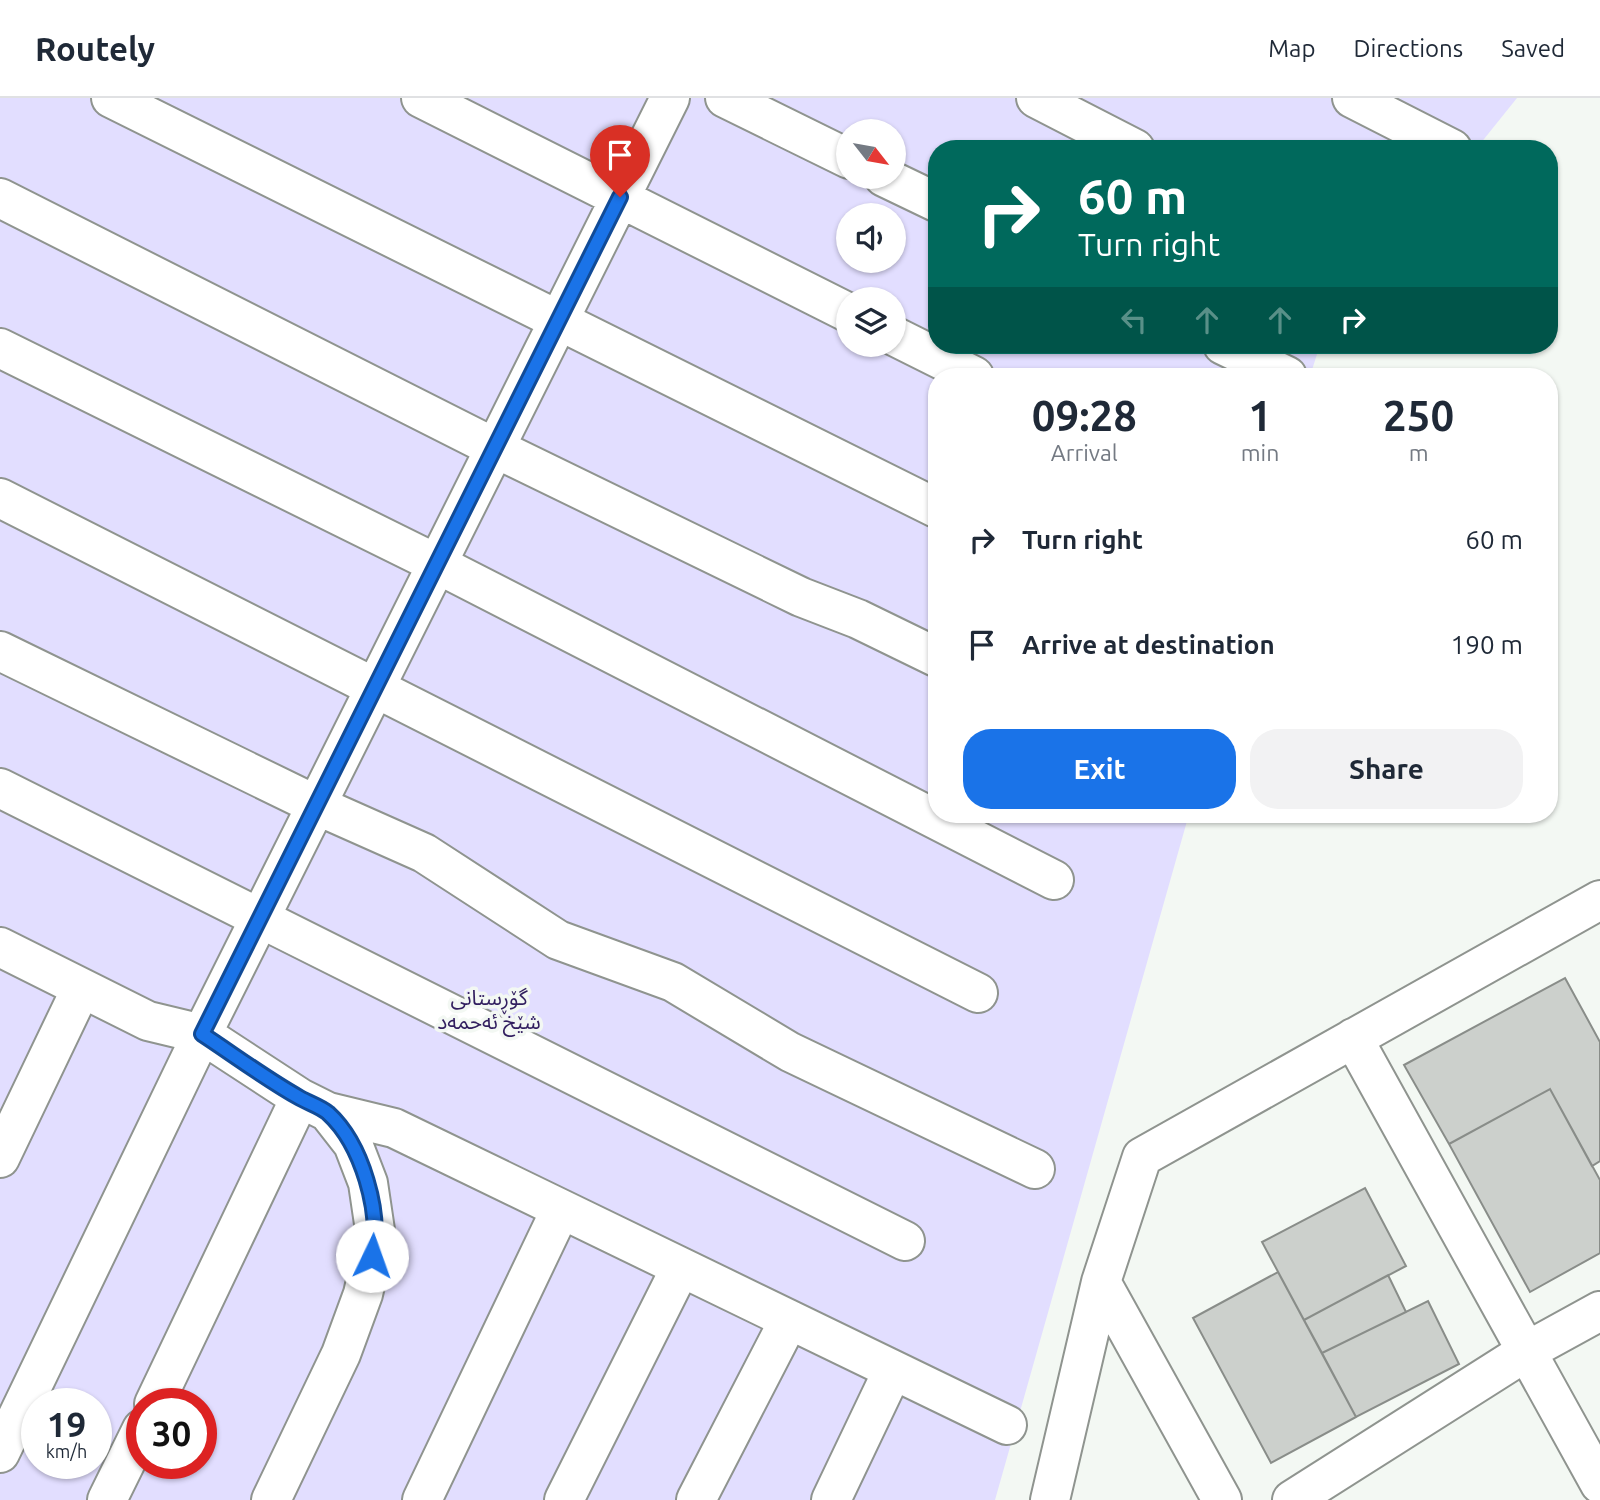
<!DOCTYPE html>
<html lang="en">
<head>
<meta charset="utf-8">
<style>
	body { margin:0; font-family:Ubuntu,"Noto Sans Arabic",sans-serif; background:#f2f2f3; color:#1f2937; height:100vh; display:flex; flex-direction:column; font-size:26px; white-space:nowrap }
	* { box-sizing:border-box; margin:0 }
	p { font-size:23px; color:#747a83 }
	.icon { flex:none; width:38px; height:38px; fill:none; stroke:currentColor; stroke-width:2; stroke-linecap:round; stroke-linejoin:round }
	.map { position:relative; flex:1; overflow:hidden }
	.panel { position:absolute; left:928px; top:270px; width:630px; height:455px; display:flex; flex-direction:column; background:#fff; border-radius:28px; box-shadow:0 2px 5px #0004 }
	.panel>* { flex:none }
	.hud { position:absolute; left:928px; top:42px; width:630px; height:214px; border-radius:28px; box-shadow:0 2px 5px #0004; background:#00695c; color:#fff; overflow:hidden }
	.needle { width:46px; rotate:121deg }
	.fabs { position:absolute; left:836px; top:21px; display:grid; gap:14px }
	.fabs a { display:grid; place-items:center; width:70px; height:70px; border-radius:50%; background:#fff; box-shadow:0 2px 5px #0004; font-size:35px }
	.speed { position:absolute; left:21px; top:1290px; display:flex; gap:14px; font-size:35px; font-weight:700; text-align:center }
	.speed>* { display:grid; place-content:center; width:91px; height:91px; border-radius:50%; background:#fff; box-shadow:0 2px 5px #0004; line-height:1 }
	.speed small { font-size:18px; font-weight:400 }
	.speed .limit { border:10px solid #d22; background:#fff; color:#111 }
	.pin { position:absolute; display:grid; place-items:center; width:60px; height:60px; color:#fff; margin:-72px -30px; border-radius:50% 50% 50% 0; rotate:-45deg; box-shadow:0 0 7px #0007 }
	.pin .icon { rotate:45deg }
	.me { position:absolute; width:77px; margin:-38px; rotate:3deg; stroke-linejoin:round; filter:drop-shadow(0 0 5px #0008) }
	.turn { display:flex; align-items:center; gap:24px; height:147px; padding:0 35px; font-size:32px }
	.turn .icon { width:91px; height:91px; stroke-width:2.5 }
	.turn b { display:block; font-size:49px; line-height:60px }
	.lanes { display:flex; align-items:center; height:66px; padding:0 35px; background:#0003; justify-content:center; gap:35px; direction:ltr }
	.lanes .off { opacity:.35 }
	.eta { display:flex; justify-content:space-evenly; align-items:center; height:119px; text-align:center }
	.eta b { font-size:42px; font-weight:700; line-height:49px }
	.cta { display:flex; gap:14px; margin-top:auto; padding:14px 35px }
	.cta a { flex:1; height:80px; border-radius:28px; background:#1a73e8; color:#fff; font-size:28px; font-weight:700; line-height:80px; text-align:center }
	.cta a+a { background:#f2f2f3; color:#1f2937 }
	ul { padding:0; list-style:none }
	li { display:flex; align-items:center; gap:21px; height:105px; padding:0 35px }
	li div { flex:1 }
	li b { display:block; font-size:26px }
	li em { font-style:normal }
	header { display:flex; align-items:center; gap:42px; box-sizing:border-box; height:98px; padding:0 35px; background:#fff; border-bottom:2px solid #e0e1e3 }
	header strong { font-size:33px }
	nav { display:flex; gap:38px; margin-inline-start:auto; font-size:24px }
	.map>svg:first-child { display:block }
	.green { fill:#e2deff; fill-rule:evenodd }
	.building { fill:#ccd0cc; stroke:#898d89; stroke-width:2 }
	.lines { fill:none; stroke-linecap:round; stroke-linejoin:round }
	.minor-casing { stroke:#8f948f; stroke-width:42 }
	.minor { stroke:#fff; stroke-width:38 }
	.route-casing { stroke:#114b97; stroke-width:18 }
	.route { stroke:#1a73e8; stroke-width:12 }
	.labels { text-anchor:middle; dominant-baseline:central; stroke-width:7; stroke-linejoin:round; paint-order:stroke }
	.park-label { font-size:21px; fill:#311e5f; stroke:#f3f8f3 }
</style>
</head>
<body>
<header>
<strong>Routely</strong>
<nav><a>Map</a><a>Directions</a><a>Saved</a></nav>
</header>
<div class="map">
<svg width="1600" height="1402" viewBox="0 0 1600 1402">
	<rect width="100%" height="100%" fill="#f3f8f3"/>
	<path class="green" d="M0 0H1517L1476 51H936V247H1320L1310 278H936V716H1189L995 1402H0ZM849 33H894V79H849ZM849 117H894V163H849ZM849 201H894V247H849ZM37 1306H96V1365H37ZM142 1306H201V1365H142Z"/>
	<path class="building" d="M1565 880 1600 944V1063L1592 1068 1550 991 1449 1046 1404 967Z
		M1550 991 1600 1082V1155L1530 1194 1449 1046Z
		M1365 1090 1406 1168 1304 1222 1262 1144Z
		M1278 1174 1356 1319 1271 1365 1193 1220Z
		M1388 1177 1406 1214 1322 1255 1304 1222Z
		M1428 1203 1459 1266 1356 1319 1322 1255Z"/>
	<g class="lines">
		<g class="minor-casing">
			<path id="minor" d="M111 0 936 410
				M421 0 849 215
				M725 0 849 61
				M1036 0 1135 51
				M1352 0 1452 51
				M884 79 936 104
				M0 100 495 350 801 499 858 521 936 559
				M894 238 974 278
				M1223 247 1287 278
				M0 250 437 466 1054 782
				M0 400 978 895
				M0 553 316 707 424 755 558 842 673 884 790 954 1035 1071
				M0 690 905 1143
				M0 849 148 923 202 936 300 1000 328 1014 353 1046 368 1085 376 1139 363 1196 341 1256 271 1402
				M1353 940 1600 1386
				M328 1014 394 1030 1007 1327
				M0 1060 81 891
				M1101 1184 1222 1402
				M154 1306 300 1000
				M0 1355 202 936 670 0
				M107 1402 142 1331
				M422 1402 561 1111
				M564 1402 681 1169
				M696 1402 789 1222
				M831 1402 893 1272
				M1050 1402 1101 1184 1142 1059 1600 802
				M1292 1402 1527 1253 1600 1213"/>
		</g>
		<use href="#minor" class="minor"/>
	</g>
	<g class="lines">
		<g class="route-casing">
			<path id="route" d="M372 1158C382 1115 362 1046 328 1015 321 1009 309 1005 300 1000 266 981 234 957 202 936L620 99"/>
		</g>
		<use href="#route" class="route"/>
	</g>
	<g class="labels">
		<g class="park-label">
			<text x="489" y="899">گۆڕستانی<tspan x="489" dy="24">شێخ ئەحمەد</tspan></text>
		</g>
	</g>
</svg>
<div class="fabs">
<a><svg class="needle" viewBox="-14 -14 28 28"><path d="M0-13l5 13h-10z" fill="#e53935"/><path d="M0 13l5-13h-10z" fill="#747a83"/></svg></a>
<a><svg class="icon" aria-label="sound" viewBox="0 0 24 24"><path d="M4 9h4l5-4v14l-5-4H4zM17 9q2 3 0 6"/></svg></a>
<a><svg class="icon" aria-label="layers" viewBox="0 0 24 24"><path d="M12 4l9 5-9 5-9-5zM3 14l9 5 9-5"/></svg></a>
</div>
<div class="speed"><div>19<small>km/h</small></div><div class="limit">30</div></div>
<div class="pin" style="left:620px;top:99px;background:#d93025"><svg class="icon" aria-label="arrive" viewBox="0 0 24 24"><path d="M6 21V4h12l-3 4 3 4H6"/></svg></div>
<svg class="me" style="left:372px;top:1158px" viewBox="-20 -20 40 40"><circle r="19" fill="#fff"/><path d="M0-13L10 11 0 6-10 11z" fill="#1a73e8"/></svg>
<div class="hud">
<div class="turn"><svg class="icon" aria-label="right" viewBox="0 0 24 24"><path d="M7 20v-9h11M14 6l5 5-5 5"/></svg><div><b>60 m</b>Turn right</div></div>
<div class="lanes"><svg class="icon off" aria-label="left" viewBox="0 0 24 24"><path d="M17 20v-9H6M10 6l-5 5 5 5"/></svg><svg class="icon off" aria-label="ahead" viewBox="0 0 24 24"><path d="M12 20V5M6 11l6-6 6 6"/></svg><svg class="icon off" aria-label="ahead" viewBox="0 0 24 24"><path d="M12 20V5M6 11l6-6 6 6"/></svg><svg class="icon" aria-label="right" viewBox="0 0 24 24"><path d="M7 20v-9h11M14 6l5 5-5 5"/></svg></div>
</div>
<section class="panel">
<div class="eta">
<div><b>09:28</b><p>Arrival</p></div>
<div><b>1</b><p>min</p></div>
<div><b>250</b><p>m</p></div>
</div>
<ul>
<li><svg class="icon" aria-label="right" viewBox="0 0 24 24"><path d="M7 20v-9h11M14 6l5 5-5 5"/></svg><div><b>Turn right</b></div><em>60 m</em></li>
<li><svg class="icon" aria-label="arrive" viewBox="0 0 24 24"><path d="M6 21V4h12l-3 4 3 4H6"/></svg><div><b>Arrive at destination</b></div><em>190 m</em></li>
</ul>
<div class="cta"><a>Exit</a><a>Share</a></div>
</section>
</div>
</body>
</html>
